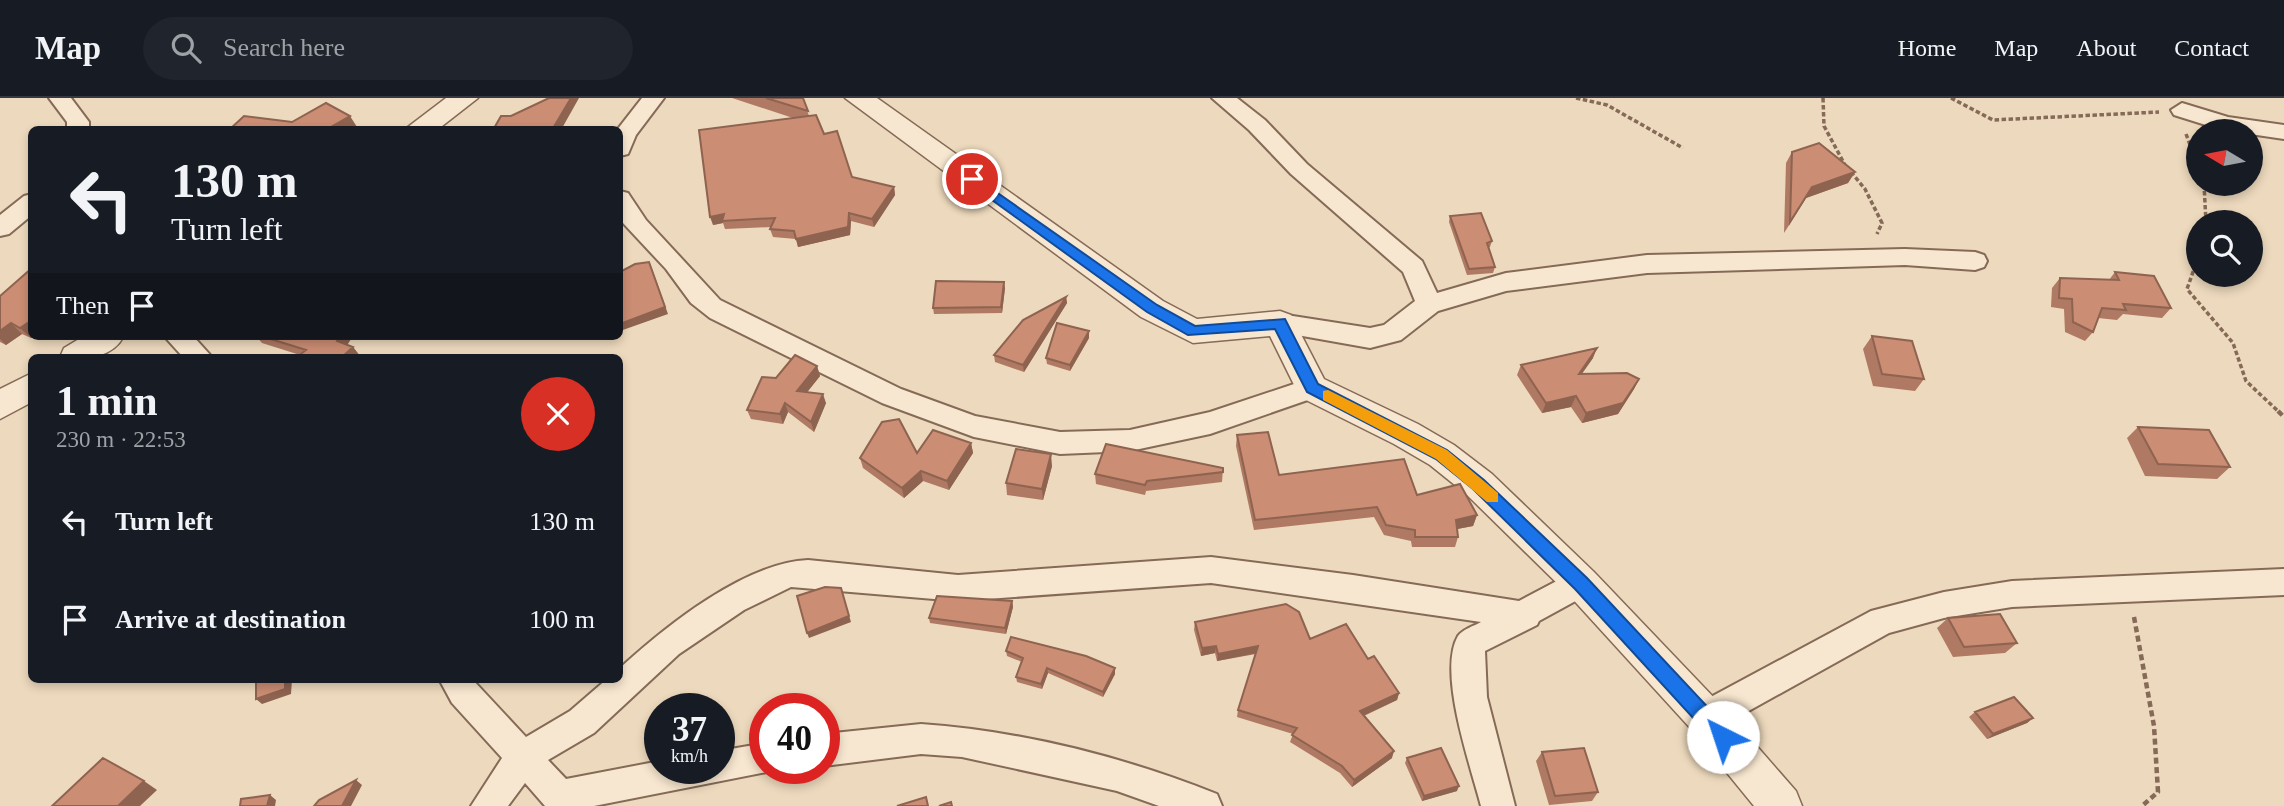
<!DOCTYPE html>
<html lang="en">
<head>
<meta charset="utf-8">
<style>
	body { margin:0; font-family:Georgia,serif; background:#20242c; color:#f1f3f6; height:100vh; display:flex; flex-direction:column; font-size:26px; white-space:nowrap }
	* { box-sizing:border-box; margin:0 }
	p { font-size:23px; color:#9ea1a6 }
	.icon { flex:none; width:38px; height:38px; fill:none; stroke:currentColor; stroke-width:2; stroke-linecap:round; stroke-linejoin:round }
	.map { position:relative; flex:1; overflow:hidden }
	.side { position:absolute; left:28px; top:256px; width:595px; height:329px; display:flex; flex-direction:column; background:#171b24; border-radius:10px; box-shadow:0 4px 10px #0003 }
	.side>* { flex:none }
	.top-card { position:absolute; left:28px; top:28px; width:595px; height:214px; border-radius:10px; box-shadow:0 4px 10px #0003; background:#171b24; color:#f1f3f6; overflow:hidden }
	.needle { width:46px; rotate:280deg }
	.fabs { position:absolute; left:2186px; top:21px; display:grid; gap:14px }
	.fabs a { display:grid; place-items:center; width:77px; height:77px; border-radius:50%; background:#171b24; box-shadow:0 4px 10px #0003; font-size:35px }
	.speed { position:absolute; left:644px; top:595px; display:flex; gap:14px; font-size:35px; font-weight:700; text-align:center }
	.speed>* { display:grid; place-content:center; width:91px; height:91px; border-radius:50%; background:#171b24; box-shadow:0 4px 10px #0003; line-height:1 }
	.speed small { font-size:18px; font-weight:400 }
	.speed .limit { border:10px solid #d22; background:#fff; color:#111 }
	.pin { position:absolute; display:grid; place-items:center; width:60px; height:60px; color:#fff; margin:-30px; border:4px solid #fff; border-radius:50%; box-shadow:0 2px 7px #0007 }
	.me { position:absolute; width:77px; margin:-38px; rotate:319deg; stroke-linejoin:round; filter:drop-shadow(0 0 5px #0008) }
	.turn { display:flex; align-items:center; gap:24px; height:147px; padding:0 28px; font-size:32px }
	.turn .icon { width:91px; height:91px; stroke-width:2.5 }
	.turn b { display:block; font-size:49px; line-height:60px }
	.then { display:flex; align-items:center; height:66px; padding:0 28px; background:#0003; gap:14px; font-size:26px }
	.round { display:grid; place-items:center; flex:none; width:74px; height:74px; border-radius:37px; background:#20242c }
	.head { display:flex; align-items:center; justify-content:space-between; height:119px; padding:0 28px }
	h1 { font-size:42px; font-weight:700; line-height:52px }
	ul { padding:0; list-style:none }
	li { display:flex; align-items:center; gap:21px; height:98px; padding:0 28px }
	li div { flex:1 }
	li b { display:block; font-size:26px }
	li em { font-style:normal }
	header { display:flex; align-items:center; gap:42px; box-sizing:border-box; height:98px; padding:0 35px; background:#171b24; border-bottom:2px solid #363941 }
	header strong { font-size:33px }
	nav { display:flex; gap:38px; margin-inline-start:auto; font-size:24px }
	.search { width:490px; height:63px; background:#20242c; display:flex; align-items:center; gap:18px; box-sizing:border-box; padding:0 24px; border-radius:38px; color:#9ea1a6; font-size:26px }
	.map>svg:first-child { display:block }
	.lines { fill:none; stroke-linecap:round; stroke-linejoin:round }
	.minor-casing { stroke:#856a57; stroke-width:4 }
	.tertiary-casing { stroke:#856a57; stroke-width:3 }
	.path-far1 { stroke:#856a57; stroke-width:3.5; stroke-dasharray:4.5 2.5; stroke-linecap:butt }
	.path { stroke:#856a57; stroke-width:4.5; stroke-dasharray:6 3.5; stroke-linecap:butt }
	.minor { fill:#f8e7d0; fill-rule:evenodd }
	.tertiary { fill:#f8e7d0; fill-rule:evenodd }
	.wall { fill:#af7963 }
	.shaded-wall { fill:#8e6350 }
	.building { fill:#cb8d73; stroke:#8e6350; stroke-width:2 }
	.route { fill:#1a73e8; stroke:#114b97; stroke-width:2 }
	.slow { fill:#f59e0b }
</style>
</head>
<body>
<header>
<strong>Map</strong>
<div class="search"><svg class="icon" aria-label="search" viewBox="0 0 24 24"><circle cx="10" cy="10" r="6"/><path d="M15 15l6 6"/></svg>Search here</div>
<nav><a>Home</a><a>Map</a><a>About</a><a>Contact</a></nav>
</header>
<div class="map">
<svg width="2284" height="708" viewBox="0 0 2284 708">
	<rect width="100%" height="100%" fill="#edd9bd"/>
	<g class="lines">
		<g class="minor-casing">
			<path id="minor" d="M49 0H71L89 24V32H67V24Z
				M642 0H664L636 37 628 56 620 58V32H617Z
				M1212 0H1237L1265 22 1307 66 1422 163 1437 195 1506 175 1647 157 1905 151 1975 154 1984 157 1987 163 1984 169 1975 172 1905 167 1647 175 1506 193 1438 213 1401 242 1370 250 1280 234 1271 232 1267 225 1271 218 1280 216 1370 230 1384 227 1415 203 1403 174 1291 76 1249 32Z
				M2182 5 2228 19 2284 27V41L2250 36V33H2225L2174 17 2171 12Z
				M620 93 628 95 646 122 720 202 901 291 975 318 1060 334 1130 332 1210 314 1312 280 1322 283 1325 290 1322 297 1210 336 1130 353 1060 356 974 339 882 305 710 220 691 205 666 171 623 125 620 121Z
				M32 96V117L9 136 0 138V117L24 98Z
				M164 238H193L212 259H183Z
				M1211 459 1353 477 1519 503 1570 476 1581 472 1592 476 1596 485 1592 494 1539 523 1537 527 1485 553 1487 599 1515 708H1481C1471 669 1437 574 1458 538 1463 531 1474 528 1481 524L1211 485 958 503 791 489 744 512 679 556 594 635 548 662 566 681 660 663V670H719V653L765 645V670L777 672 594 708H545L525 685 508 708H471L502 660 452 605 439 581H472L526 639 570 613 607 581H620V570C666 528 744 465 808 462L958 477Z
				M2284 471V497L2012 509 1944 520 1889 535 1718 630 1706 634 1694 630 1690 619 1694 608 1871 513 1944 494 2012 483Z
				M921 626C1021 633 1124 659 1217 696L1222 708H1159L1117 693 962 659 921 656 824 668V636Z"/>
		</g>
		<g class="tertiary-casing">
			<path id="tertiary" d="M446 0H478L437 32H404Z
				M845 0H877L1163 203 1197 221 1280 213 1291 217 1324 281 1418 326 1454 347 1492 376 1594 474 1720 606 1796 693 1802 708H1754L1692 632 1568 496 1466 396 1430 367 1394 346 1300 299 1270 238 1193 245 1141 219Z
				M84 238H124C110 263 85 259 60 259L64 250Z
				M32 275V304L0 321V291Z"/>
		</g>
		<path class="path-far1" d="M1576 0 1607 7 1683 50
			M1823 0 1824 28 1845 67
			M1951 0 1993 22 2159 14
			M2186 36 2198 68
			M1851 74 1865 91 1882 125 1877 136
			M2204 86 2206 124
			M2198 160 2187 191 2233 245 2246 283 2280 315"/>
		<path class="path" d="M2278 313 2284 319
			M2134 519 2154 628 2158 694 2142 708"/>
		<use href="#minor" class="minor"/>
		<use href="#tertiary" class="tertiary"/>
	</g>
	<path class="wall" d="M732 0H803L809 18 824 36 852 79 894 89 895 97 874 129 851 123 850 137 798 149 796 141 773 139 770 131 771 129 725 131 723 125 713 127 793 20Z
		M1792 54 1855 74 1848 85 1806 100 1784 135 1786 65Z
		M1450 118 1492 143 1490 149 1488 150 1495 169 1493 175 1467 177 1449 124Z
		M2115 174 2171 210 2162 220 2123 216 2117 222 2098 220 2093 234 2085 243 2065 234 2064 211 2051 209 2052 190 2060 180 2109 182Z
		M1005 190 1002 215 934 216 933 210Z
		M0 198 32 238H34L31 240 22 236 6 247 0 244Z
		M1066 199 1067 205 1024 274 995 264 994 257Z
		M256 238 347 247 353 249 360 258 359 259H297L300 257 262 245Z
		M1872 238 1924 281 1915 293 1873 288 1863 251Z
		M1089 240 1070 273 1047 266 1046 260Z
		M1593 260 1582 276 1639 281 1634 291 1618 316 1582 325 1571 309 1542 315 1517 277 1521 267Z
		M817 268 820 278 807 294 826 305 814 334 788 314 783 326 751 321 747 312 776 280Z
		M2138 329 2230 369 2217 381 2145 378 2127 340Z
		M1237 337 1279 377 1477 417 1473 428 1457 431 1458 439 1455 449H1412L1411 443 1384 437 1374 419 1254 432 1236 348Z
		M971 345 973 355 949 392 923 383 904 400 863 370 860 360 917 355Z
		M1052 368 1043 402 1007 397 1006 385Z
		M1223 370 1222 384 1146 393 1145 397 1096 386 1095 376Z
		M1012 503 1013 509 1006 536 930 525 929 520Z
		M1948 520 2017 545 2005 555 1953 559 1937 530Z
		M1195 524 1310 541 1368 561 1399 595 1397 602 1364 618 1392 660 1352 689 1340 675 1290 644 1293 636 1237 619 1238 612 1256 556 1217 563 1215 555 1201 558 1194 532Z
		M1006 553 1115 576 1103 599 1048 575 1042 591 1017 584 1016 579 1022 564 1007 558Z
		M1975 614 2033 620 2027 625 1987 641 1969 619Z
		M1542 654 1598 694 1592 703 1549 707 1536 663Z
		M1407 660 1457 693 1422 703 1405 665Z"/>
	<path class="shaded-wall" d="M571 0H579L561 32H552Z
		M350 18 357 29 352 32H329L331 29Z
		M1855 74 1848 85 1806 100 1784 135 1812 89Z
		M894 89 895 97 874 129 872 121Z
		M849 115 851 123 850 137 798 149 796 141Z
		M724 116 723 125 713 127 710 119Z
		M652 171 668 216 620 233V226Z
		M1004 184 1005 190 1002 215 1001 209Z
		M1066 199 1067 205 1024 274 1023 267Z
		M32 222V238H34L31 240 20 230Z
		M11 225 22 236 6 247 0 241V233Z
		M1089 233V240L1070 273V267Z
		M340 238H353L344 252 337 243Z
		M353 249 360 258 359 259H342Z
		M1597 250 1593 260 1574 286 1579 276Z
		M817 268 820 278 801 302 797 293Z
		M1639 281 1634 291 1618 316 1582 325 1586 315Z
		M823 296 826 305 814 334 811 324Z
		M1576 298 1571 309 1542 315 1546 305Z
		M785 305 788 314 783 326 780 316Z
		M971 345 973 355 949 392 947 383Z
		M1051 356 1052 368 1043 402 1042 391Z
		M921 373 923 383 904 400 902 390Z
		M1477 417 1473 428 1452 432 1456 422Z
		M841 490 851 524 809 540 807 535Z
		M1012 503 1013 509 1006 536 1005 530Z
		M1216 548 1215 555 1201 558 1202 550Z
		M1258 548 1257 555 1217 563 1218 556Z
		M1047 570 1048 575 1042 591 1041 586Z
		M1115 570V576L1103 599V594Z
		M285 581H292L291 596 262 606 256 601Z
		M1399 595 1397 602 1358 620 1360 613Z
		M2033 620 2027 625 1987 641 1993 636Z
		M1394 653 1392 660 1352 689 1354 682Z
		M356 682 362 687 351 708H342Z
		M144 683 157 692 140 708H118Z
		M1459 688 1457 693 1422 703 1424 698Z
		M270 697 276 702 275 708H267Z"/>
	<path class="building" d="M549 0H571L552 32H493L501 18H511Z
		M766 0H803L808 13Z
		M326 5 350 18 331 29 329 32H229L244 18 292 24Z
		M816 17 824 36 837 33 852 79 894 89 872 121 849 115 848 129 796 141 794 133 770 131 775 120 722 123 724 116 710 119 699 32Z
		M1819 45 1855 74 1812 89 1790 124 1792 54Z
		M1481 115 1492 143 1487 145 1495 169 1469 171 1450 118Z
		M649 164 665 209 620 226V173V174L635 166Z
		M32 170V222L20 230 11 225 0 233V198Z
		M2115 174 2154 178 2171 210 2123 206 2126 212 2102 210 2093 234 2073 224 2072 201 2059 200 2060 180 2119 182Z
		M936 183 1004 184 1001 209 933 210Z
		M1066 199 1023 267 994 257 1023 222Z
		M1057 225 1089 233 1070 267 1046 260Z
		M261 238H340L337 243 353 249 342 259H297L306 252Z
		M1872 238 1912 243 1924 281 1882 276Z
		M1597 250 1579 276 1627 275 1639 281 1623 305 1586 315 1576 298 1546 305 1521 267Z
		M795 257 817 268 797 293 823 296 811 324 785 305 780 316 747 312 762 279 776 280Z
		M899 321 917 355 933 332 971 345 947 383 921 373 902 390 860 360 882 324Z
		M2138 329 2209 332 2230 369 2158 366Z
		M1268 334 1279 377 1404 361 1417 397 1460 386 1477 417 1456 422 1458 439H1415V432L1386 427 1377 409 1255 422 1237 337Z
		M1106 346 1223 370V374L1147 383 1145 387 1095 376Z
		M1016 351 1051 356 1042 391 1006 385Z
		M825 489 841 490 849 518 807 535 797 498Z
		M937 498 1012 503 1005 530 929 520Z
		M1286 506 1299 514 1310 541 1346 526 1368 561 1374 558 1399 595 1360 613 1394 653 1354 682 1342 668 1292 637 1297 630 1238 612 1258 548 1218 556 1216 548 1202 550 1195 524Z
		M2000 516 2017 545 1964 549 1948 520Z
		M1011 539 1086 558 1115 570 1103 594 1047 570 1041 586 1016 579 1023 560 1006 553Z
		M256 581H285V591L256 601Z
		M2014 599 2033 620 1993 636 1975 614Z
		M1441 650 1459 688 1424 698 1407 660Z
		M1584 650 1598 694 1555 698 1542 654Z
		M103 660 144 683 118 708H52Z
		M356 682 342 708H314L319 702Z
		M270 697 267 708H240L241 701Z
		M926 699 928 708H897Z
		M951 704 952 708H939Z"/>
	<path class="route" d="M972 77 1157 207 1195 228 1285 221 1318 286 1447 352 1484 382 1587 480 1730 633 1732 639 1730 645 1723 648 1716 645 1575 491 1473 391 1436 361 1307 294 1275 231 1188 237 1147 214 967 84V78Z"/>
	<path class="slow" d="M1328 292 1447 352 1498 395V404H1487L1436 361 1323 302V293Z"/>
</svg>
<div class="fabs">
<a><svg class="needle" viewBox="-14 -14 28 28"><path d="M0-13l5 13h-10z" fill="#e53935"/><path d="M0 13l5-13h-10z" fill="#9ea1a6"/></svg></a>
<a><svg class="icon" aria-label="search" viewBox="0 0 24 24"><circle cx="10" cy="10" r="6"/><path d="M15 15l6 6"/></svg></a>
</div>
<div class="speed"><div>37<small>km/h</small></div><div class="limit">40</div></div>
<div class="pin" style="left:972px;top:81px;background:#d93025"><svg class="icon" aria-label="arrive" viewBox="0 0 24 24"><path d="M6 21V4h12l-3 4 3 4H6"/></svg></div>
<svg class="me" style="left:1723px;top:639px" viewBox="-20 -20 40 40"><circle r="19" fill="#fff"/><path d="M0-13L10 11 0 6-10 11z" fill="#1a73e8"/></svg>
<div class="top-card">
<div class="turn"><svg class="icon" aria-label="left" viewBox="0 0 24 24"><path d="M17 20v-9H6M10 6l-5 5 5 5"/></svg><div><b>130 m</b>Turn left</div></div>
<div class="then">Then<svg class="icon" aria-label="arrive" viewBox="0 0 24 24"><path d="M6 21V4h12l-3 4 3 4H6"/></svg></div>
</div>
<section class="side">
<div class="head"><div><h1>1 min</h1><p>230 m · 22:53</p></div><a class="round" style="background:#d93025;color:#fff"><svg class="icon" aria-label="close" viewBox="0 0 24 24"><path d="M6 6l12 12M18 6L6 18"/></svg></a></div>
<ul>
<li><svg class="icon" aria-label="left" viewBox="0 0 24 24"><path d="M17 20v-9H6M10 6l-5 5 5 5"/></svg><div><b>Turn left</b></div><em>130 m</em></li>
<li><svg class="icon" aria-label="arrive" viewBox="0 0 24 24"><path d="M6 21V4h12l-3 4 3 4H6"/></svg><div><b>Arrive at destination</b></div><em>100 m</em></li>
</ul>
</section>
</div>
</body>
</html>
